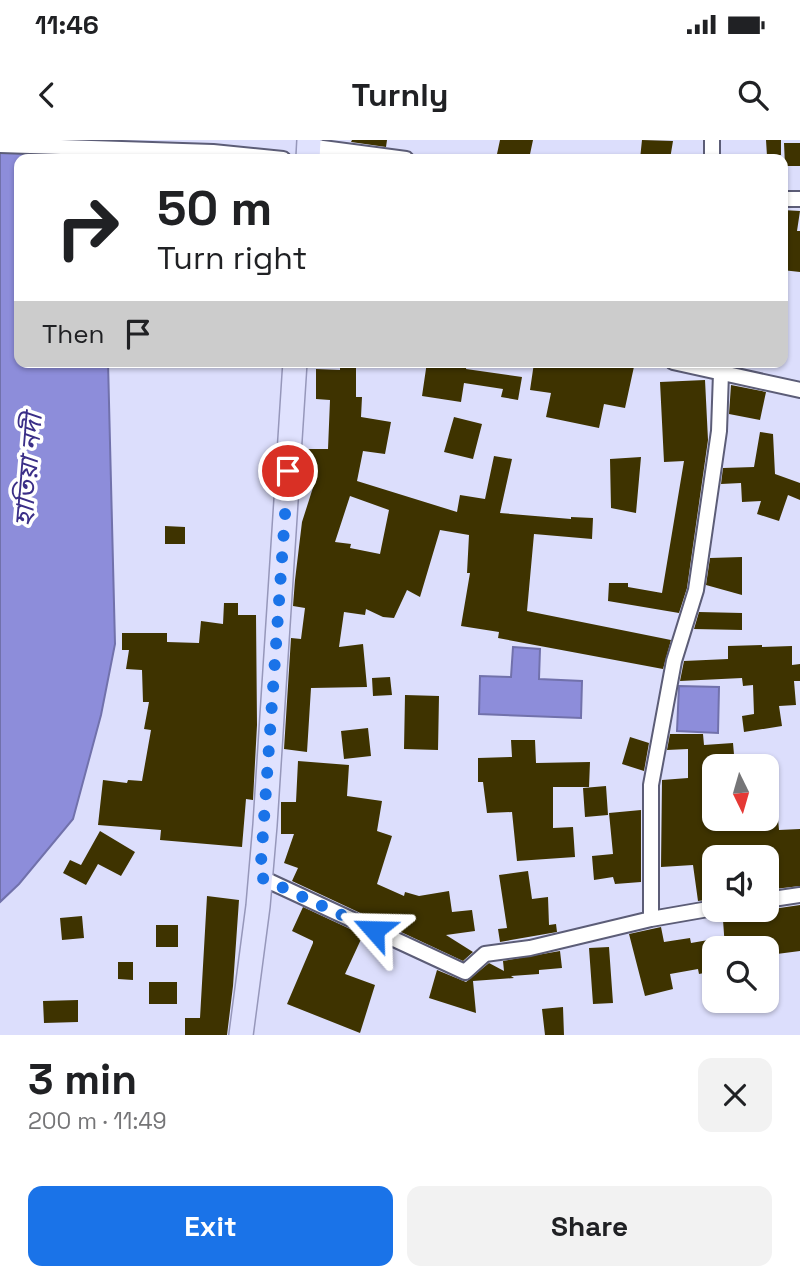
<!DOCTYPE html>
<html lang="en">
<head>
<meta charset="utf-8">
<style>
	body { margin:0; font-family:"Space Grotesk","Noto Sans Bengali",sans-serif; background:#f2f2f2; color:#202124; height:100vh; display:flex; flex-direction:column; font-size:26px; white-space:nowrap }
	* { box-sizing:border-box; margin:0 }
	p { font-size:23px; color:#757577 }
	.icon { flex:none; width:38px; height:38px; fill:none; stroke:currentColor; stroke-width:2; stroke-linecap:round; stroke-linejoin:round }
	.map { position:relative; height:895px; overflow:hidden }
	.panel { display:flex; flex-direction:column; background:#fff; flex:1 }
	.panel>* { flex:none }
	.hud { position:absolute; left:14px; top:14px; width:774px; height:214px; border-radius:14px; box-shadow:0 2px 5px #0004; background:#fff; color:#202124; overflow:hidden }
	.needle { width:46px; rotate:175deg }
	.controls { position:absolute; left:702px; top:614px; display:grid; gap:14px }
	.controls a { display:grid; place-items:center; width:77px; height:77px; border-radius:14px; background:#fff; box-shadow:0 2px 5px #0004; font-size:35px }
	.pin { position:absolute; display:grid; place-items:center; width:60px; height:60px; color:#fff; margin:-30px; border:4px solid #fff; border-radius:50%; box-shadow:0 2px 7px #0007 }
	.me { position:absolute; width:77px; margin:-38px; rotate:295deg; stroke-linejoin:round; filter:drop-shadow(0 0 5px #0008) }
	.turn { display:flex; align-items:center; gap:24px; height:147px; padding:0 28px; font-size:32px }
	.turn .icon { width:91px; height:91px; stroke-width:2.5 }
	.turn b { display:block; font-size:49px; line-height:60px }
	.then { display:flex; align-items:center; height:66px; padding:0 28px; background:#0003; gap:14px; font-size:26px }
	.round { display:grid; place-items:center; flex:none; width:74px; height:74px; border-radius:14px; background:#f2f2f2 }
	.headline { display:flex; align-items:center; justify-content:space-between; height:119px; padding:0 28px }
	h1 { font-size:42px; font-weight:700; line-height:52px }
	.action { display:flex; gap:14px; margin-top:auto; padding:14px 28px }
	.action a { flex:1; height:80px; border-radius:14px; background:#1a73e8; color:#fff; font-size:28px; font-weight:700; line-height:80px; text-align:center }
	.action a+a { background:#f2f2f2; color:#202124 }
	.status { display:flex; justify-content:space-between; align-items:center; height:49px; padding:0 35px; background:#fff; direction:ltr }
	.status svg { height:19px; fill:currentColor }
	header { display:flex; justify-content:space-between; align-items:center; height:91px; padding:0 28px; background:#fff; font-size:32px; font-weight:700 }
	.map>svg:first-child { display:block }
	.water { fill:#8d8dda; stroke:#7171ab; stroke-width:2 }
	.building { fill:#3e3300; fill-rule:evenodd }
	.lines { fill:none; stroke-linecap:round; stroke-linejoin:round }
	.minor-casing { stroke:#5c5d77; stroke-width:18 }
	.primary-casing { stroke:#9697ba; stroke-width:26 }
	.minor { stroke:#fff; stroke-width:14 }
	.primary { stroke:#e0e2fe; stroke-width:23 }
	.route { stroke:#1a73e8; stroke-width:12; stroke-dasharray:0 21.6 }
	.labels { text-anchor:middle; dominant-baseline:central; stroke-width:7; stroke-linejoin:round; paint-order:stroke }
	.water-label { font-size:26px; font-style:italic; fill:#3a2e87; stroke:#fff }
</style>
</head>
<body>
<div class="status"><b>11:46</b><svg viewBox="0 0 49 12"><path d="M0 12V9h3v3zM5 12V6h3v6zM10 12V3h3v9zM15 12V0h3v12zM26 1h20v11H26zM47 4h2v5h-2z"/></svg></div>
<header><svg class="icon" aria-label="back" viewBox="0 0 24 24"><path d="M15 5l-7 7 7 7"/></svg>Turnly<svg class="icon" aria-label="search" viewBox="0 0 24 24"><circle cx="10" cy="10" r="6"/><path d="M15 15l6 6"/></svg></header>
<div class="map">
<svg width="800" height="895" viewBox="0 0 800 895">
	<rect width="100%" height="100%" fill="#dcdefc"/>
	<path class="water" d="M0 0H85L86 19H19V222H108L115 504 101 575 73 679 19 744 0 762Z
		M513 507 540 509 539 539 582 541 581 578 479 574 480 536 511 537Z
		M679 546 719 547 718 593 677 591Z"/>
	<path class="building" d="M352 0H387L386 7 351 2Z
		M500 0H533L529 19 497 14Z
		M642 0 673 1 670 19H640Z
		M766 0H781V15L767 16Z
		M784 3H800V26H785Z
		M782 70 800 71 797 91H800V132L782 130Z
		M340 222H356V257H362L361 277 391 282 385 314 363 311 357 341 457 372 460 355 485 359 494 316 512 319 500 373 571 379V377L593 378 592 399 534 394 527 471 671 500 663 529 498 498 499 492 461 486 470 433H467L469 395 440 390 420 457 407 450 394 478 383 477 366 469 365 475 344 472 339 507 363 504 367 547 311 548 307 612 284 609 291 498 301 499 305 468 293 466 295 440 302 382 317 335 307 334 308 309H328L330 260 316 259V229L340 230ZM350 356 389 370 380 414 350 408 351 404 335 402Z
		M427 222H467L466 229 522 237 518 260 501 257 503 249 464 243 461 262 422 256Z
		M558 222H635L625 268 604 264 599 288 546 277 551 253 530 250 534 223 557 226Z
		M705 240 708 300 687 448 679 473 608 461 609 443H628V447L662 453 684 321 664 322 660 242Z
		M731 245 766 252 760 280 729 274Z
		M454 277 482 284 473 319 444 312Z
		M760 292 773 294 775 334 800 343V360L788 355 779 381 757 374 761 361 742 362 741 343 721 344 723 328 754 327Z
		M641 317 636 373 611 368 610 319Z
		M165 386 185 387V404H165Z
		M742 417V455L706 445 710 418Z
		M224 463H238V475H256L257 585 253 660 246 659 242 707 160 700 161 690 98 685 103 640 127 643 128 640 142 641 151 590 144 589 149 562H143L142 530 126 529 129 510H122V493H167V502L199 503 201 481 223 484Z
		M699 472 742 473V490L694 489Z
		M762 505V507L792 506V525L800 524V541H794L796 565 779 566 782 586 744 592 742 576 754 574 753 545 743 546 742 538 680 541 684 521 728 519V506Z
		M390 537 392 555 373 556 372 538Z
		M405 555 439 556 438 610 404 609Z
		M368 588 371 616 344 619 341 591Z
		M670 594H703L704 605 733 603 735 626H714V679H778L779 690 800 689V746L766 750V718H742V713L711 716 714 759 698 761 693 725 661 727 662 640 688 638V609L667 610Z
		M630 597 649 603 644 631 622 624Z
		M511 600H535L536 623 590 622 589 647H553V688L573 687 575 717 517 721 512 672 487 673 483 642H478V618L512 617Z
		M298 621 349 625 347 656 382 661 377 691 392 696 377 744 404 756 405 752 419 756 449 751 452 772 472 770 475 791 446 795 473 812 463 821 292 741 298 728 284 723 294 694H281V662H296Z
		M606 646 608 675 585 677 583 648Z
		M641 670V742L615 744 613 737 594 740 592 716 613 714 609 673Z
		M100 691 135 712 121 736 98 724 86 745 63 733 70 720 81 725Z
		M528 731 532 759 548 757 549 785 556 784 557 792 500 802 498 789 507 788 499 735Z
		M207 756 239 760 233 846 227 895H185V878H200Z
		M800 765V811L769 815V808H725L723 780 766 777V770Z
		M303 767 363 795 345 834 375 845 360 893 287 864 313 803V801L292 791Z
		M82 776 84 798 62 800 60 778Z
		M156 785H178V807H156Z
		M661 787 664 802 690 798 691 803 714 799V831L699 834 698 829 670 834 673 849 645 856 629 794Z
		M609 807 613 863 593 864 589 808Z
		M560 811 562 828 539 830V834L511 836 514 838 473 841 476 873 429 858 437 830 466 842 489 823 504 831 503 821Z
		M118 822H133V840L118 839Z
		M149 842H177V864H149Z
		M78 860V882L44 883 43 861Z
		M563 867 564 895H545L542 869Z"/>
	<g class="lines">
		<g class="minor-casing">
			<path id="minor" d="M0 5 213 12 283 19
				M308 6 406 19
				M712 19V0
				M782 59H800
				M673 222 800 250
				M260 737 465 832 485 814 530 808 651 779 714 768
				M766 760 800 755
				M651 779V645L674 521 696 450 719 291 721 233"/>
		</g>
		<g class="primary-casing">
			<path id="primary" d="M308 19 309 0
				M241 895 258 766 265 685 295 222"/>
		</g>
		<use href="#minor" class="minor"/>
		<use href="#primary" class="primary"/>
	</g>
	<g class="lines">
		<path class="route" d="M288 331 260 737 374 790"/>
	</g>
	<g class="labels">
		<g class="water-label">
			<text transform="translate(28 330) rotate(-85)">হাতিয়া নদী</text>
		</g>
	</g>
</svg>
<div class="controls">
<a><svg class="needle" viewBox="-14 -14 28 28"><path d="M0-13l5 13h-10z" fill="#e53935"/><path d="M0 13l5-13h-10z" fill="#757577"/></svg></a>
<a><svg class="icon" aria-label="sound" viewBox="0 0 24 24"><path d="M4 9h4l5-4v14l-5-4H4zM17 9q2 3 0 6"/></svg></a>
<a><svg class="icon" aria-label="search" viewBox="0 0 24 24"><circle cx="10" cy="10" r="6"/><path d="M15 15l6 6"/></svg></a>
</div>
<div class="pin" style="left:288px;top:331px;background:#d93025"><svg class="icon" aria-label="arrive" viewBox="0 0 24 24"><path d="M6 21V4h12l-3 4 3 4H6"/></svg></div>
<svg class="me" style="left:374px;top:790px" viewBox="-20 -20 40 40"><path d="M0-17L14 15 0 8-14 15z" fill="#1a73e8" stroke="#fff" stroke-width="4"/></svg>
<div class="hud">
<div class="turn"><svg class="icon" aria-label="right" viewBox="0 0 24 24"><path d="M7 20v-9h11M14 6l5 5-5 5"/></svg><div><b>50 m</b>Turn right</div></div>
<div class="then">Then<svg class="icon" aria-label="arrive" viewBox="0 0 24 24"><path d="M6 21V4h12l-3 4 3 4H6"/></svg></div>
</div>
</div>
<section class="panel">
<div class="headline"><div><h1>3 min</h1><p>200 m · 11:49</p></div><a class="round"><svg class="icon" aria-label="close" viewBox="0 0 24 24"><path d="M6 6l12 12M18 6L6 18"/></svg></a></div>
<div class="action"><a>Exit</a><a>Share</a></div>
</section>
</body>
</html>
